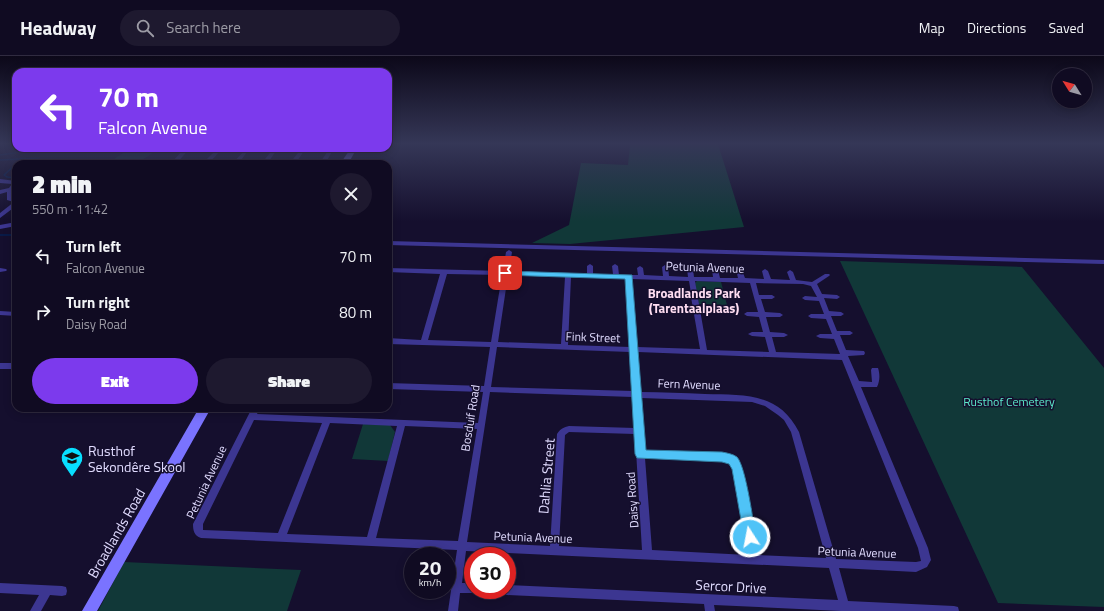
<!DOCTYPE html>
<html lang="en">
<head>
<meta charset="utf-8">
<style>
	body { margin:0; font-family:"Titillium Web",sans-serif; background:#1e192f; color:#f1f3f6; height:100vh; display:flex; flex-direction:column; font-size:15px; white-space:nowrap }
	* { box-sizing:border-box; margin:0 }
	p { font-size:13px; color:#9c9ba5 }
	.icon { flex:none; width:22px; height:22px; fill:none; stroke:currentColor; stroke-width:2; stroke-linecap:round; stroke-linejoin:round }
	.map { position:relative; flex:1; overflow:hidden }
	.drawer { position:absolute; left:12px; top:104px; width:380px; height:252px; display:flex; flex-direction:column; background:#100b22; border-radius:12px; box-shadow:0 2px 10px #0003,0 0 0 1px #302b40 }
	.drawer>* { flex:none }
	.banner { position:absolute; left:12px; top:12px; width:380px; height:84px; border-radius:12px; box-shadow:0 2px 10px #0003,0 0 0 1px #302b40; background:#7c3aed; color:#fff; overflow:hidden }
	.needle { width:26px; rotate:307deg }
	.tools { position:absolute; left:1052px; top:12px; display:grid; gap:8px }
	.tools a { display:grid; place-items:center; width:40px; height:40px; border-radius:50%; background:#100b22; box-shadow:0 2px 10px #0003,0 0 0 1px #302b40; font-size:20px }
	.speed { position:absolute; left:404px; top:491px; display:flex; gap:8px; font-size:20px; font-weight:700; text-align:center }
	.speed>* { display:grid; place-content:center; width:52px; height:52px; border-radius:50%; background:#100b22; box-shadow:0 2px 10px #0003,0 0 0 1px #302b40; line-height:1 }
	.speed small { font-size:10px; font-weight:400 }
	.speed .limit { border:6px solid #d22; background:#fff; color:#111 }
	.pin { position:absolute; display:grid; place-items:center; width:34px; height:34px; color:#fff; margin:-17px; border-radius:8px; box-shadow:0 2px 6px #0006 }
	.me { position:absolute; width:44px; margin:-22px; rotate:349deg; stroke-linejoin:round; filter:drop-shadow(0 0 3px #0008) }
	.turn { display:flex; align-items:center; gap:14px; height:84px; padding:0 20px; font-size:18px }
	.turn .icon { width:52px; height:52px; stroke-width:2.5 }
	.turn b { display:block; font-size:28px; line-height:34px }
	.round { display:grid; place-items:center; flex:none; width:42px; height:42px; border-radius:21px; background:#1e192f }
	.summary { display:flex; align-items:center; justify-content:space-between; height:68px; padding:0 20px }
	h1 { font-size:24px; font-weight:800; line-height:30px }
	.button { display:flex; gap:8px; margin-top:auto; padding:8px 20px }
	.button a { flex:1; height:46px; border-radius:24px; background:#7c3aed; color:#fff; font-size:16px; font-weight:800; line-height:46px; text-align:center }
	.button a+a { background:#1e192f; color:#f1f3f6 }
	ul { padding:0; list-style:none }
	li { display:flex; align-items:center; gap:12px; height:56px; padding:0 20px }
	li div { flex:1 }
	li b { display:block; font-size:15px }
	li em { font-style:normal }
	header { display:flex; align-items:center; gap:24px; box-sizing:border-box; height:56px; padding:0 20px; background:#100b22; border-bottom:1px solid #302b40 }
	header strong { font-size:19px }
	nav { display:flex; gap:22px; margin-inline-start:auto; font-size:14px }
	.search { width:280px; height:36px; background:#1e192f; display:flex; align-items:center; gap:10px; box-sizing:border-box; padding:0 14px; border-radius:22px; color:#9c9ba5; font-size:15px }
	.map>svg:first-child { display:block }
	.green { fill:#113838 }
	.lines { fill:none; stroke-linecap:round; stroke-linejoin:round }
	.stream { stroke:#061f50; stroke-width:1.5 }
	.minor { fill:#3c3691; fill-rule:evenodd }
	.secondary { fill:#7a73ff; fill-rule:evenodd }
	.route { fill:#4fc3f7; stroke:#337fa1 }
	.labels { text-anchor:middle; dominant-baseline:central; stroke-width:3; stroke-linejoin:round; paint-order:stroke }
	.street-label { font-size:12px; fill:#e1dcff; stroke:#150f2e }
	.park-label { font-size:12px; fill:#5cebcb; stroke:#150f2e }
	.neighbourhood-label { font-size:13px; font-weight:bold; fill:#ffdef2; stroke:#150f2e }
	.near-poi-label { font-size:14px; fill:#e1dcff; stroke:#150f2e; text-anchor:start }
	.near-street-label { font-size:14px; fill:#e1dcff; stroke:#150f2e }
</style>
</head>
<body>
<header>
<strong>Headway</strong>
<div class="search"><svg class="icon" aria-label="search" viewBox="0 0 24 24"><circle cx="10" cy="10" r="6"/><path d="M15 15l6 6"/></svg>Search here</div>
<nav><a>Map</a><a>Directions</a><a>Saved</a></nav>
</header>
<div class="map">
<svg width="1104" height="555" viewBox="0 0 1104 555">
	<rect width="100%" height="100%" fill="#150f2e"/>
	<path class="green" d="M630 88H718L744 171 570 188 532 187 569 169 581 107 628 109Z
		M131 92H160L136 108 108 107Z
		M840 205 1022 211 1104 312V551L998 547Z
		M697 225 721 226 727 249 699 248 695 227Z
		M363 368 390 369 395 376 388 405 352 403Z
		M124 506 301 514 287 555H98Z"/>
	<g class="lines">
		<path class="stream" d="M0 99 21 96
			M0 104 39 102
			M16 108 4 119 7 121 16 122
			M16 108 24 103
			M0 179H16"/>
		<path class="minor" d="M185 92H190L176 108H170Z
			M218 92H223L208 108H202Z
			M243 92H247V96L238 108H232L243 96Z
			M274 92H278L267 108H261Z
			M302 92H306L295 108H289Z
			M330 92H334L325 108H319Z
			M0 123 16 125V130C12 134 11 137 12 142L16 143V150L0 162V157L14 146 7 144V136L0 138V134L9 132 12 128 0 127Z
			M16 166V170L0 173V169Z
			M388 185 1104 204V208L388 189Z
			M509 194 512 196 509 215 587 218V210L590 208 593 210V218H613L612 210 615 208 618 210 619 219H638L637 212 640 210 643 212 644 219 663 220 662 211 665 209 668 211 669 220 688 221 687 213 690 211 693 213 694 221H713L712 214 715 212 718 214 720 222H738L736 214 739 212 742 214 745 222 764 223 762 215 765 213 768 215 771 223 790 224 787 216 790 214 793 216 796 224 812 226 825 218H829L830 219 829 220 817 228 822 238 837 239 840 241 837 243 824 242 829 255 841 256 844 258 841 260H831L837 275H850L853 277 850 279H840L846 294 864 295 865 297 864 299 848 300 859 325 872 326 871 314 872 312H878C880 318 880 325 877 331H861L928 492 931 504 927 511 916 516 839 512 848 545 954 550 958 551 959 555H841L714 549 715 555H705L704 548 507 539 503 538 502 534H507V529L838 544 829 512 466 495 462 527H473V534H477L473 537H460L458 555H448L457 494 201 482C194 480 193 474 193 468L252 352H260L257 358 478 367 483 336 388 333V327L484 330 490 291 388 288V282L421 284 440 218 388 216V212L503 215 506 196ZM447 218 502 219 491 286 428 284ZM508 219 565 221 561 288 498 286ZM571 221 626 223 630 291 568 289ZM632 223 689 225 691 237 677 236 674 238 677 240 691 241 700 293 637 291ZM695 225 750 227 758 256H747L744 258 747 260 759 261 763 276H752L748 278 752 280 765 281 769 296 707 294ZM756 227 803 228 811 230 817 241 805 240 802 242 805 244 819 245 824 258H811L808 260 811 262 826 263 832 278H820L816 280 820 282 834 283 840 298 776 296 772 281H784L788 279 784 277 770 276 766 261H780L783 259 780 257 765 256 761 243H772L775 241 772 239H759ZM497 291 630 296 633 335 491 331ZM638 296 842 304 918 492 921 505 916 506 836 503 799 376C779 336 744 339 705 338 684 337 662 336 640 336ZM490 336 633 341 635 372 569 370C564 371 560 373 557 378L550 490 467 486ZM641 342 752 346 765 350 778 359 784 364 791 376 826 502 758 499 741 412C737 403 732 399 722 397L644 395ZM254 364 322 367 278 477 203 474V468ZM330 367 397 370 367 481 287 478ZM405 370 477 373 458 485 376 482ZM569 376 635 378 642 494 559 490 565 379ZM645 402 722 405C727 405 730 407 733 412L748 499 652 494Z
			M0 212 6 213 7 214 6 215 0 216Z
			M0 255 16 256V260L0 259Z
			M0 307H16V313H0Z
			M0 527 62 530 66 531 67 535 66 539 62 540 50 539 41 555H30L39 539 0 537Z"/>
		<path class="secondary" d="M351 92H357L348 108H340Z
			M199 352H211L97 555H82Z"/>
	</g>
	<linearGradient id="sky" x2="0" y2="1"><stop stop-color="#0c0819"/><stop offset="0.53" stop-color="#353757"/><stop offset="1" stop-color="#353757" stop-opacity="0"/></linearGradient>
	<rect width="1104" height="165" fill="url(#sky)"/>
	<path class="route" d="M505 215 632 219 646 394 722 396C727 397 733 398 737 401 746 411 753 465 756 481L754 485 750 487 746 485 744 481 732 413 729 408 722 406 637 402 635 398 625 223 502 219 501 217 502 216Z"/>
	<defs>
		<g id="school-pin" transform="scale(1.15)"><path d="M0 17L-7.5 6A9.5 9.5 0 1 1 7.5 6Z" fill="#08dfff" stroke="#150f2e"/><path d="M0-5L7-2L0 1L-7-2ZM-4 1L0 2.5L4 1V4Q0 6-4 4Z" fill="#111"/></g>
	</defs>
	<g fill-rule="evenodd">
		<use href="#school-pin" x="72" y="402"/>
	</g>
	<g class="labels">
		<g class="street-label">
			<text transform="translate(705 211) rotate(2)">Petunia Avenue</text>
			<text transform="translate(593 281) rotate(2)">Fink Street</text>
			<text transform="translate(689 328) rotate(2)">Fern Avenue</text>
			<text transform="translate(470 362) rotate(-81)">Bosduif Road</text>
			<text transform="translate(206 426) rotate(-65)">Petunia Avenue</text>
			<text transform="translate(632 444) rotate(-94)">Daisy Road</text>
			<text transform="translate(533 481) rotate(2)">Petunia Avenue</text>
			<text transform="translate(857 496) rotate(2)">Petunia Avenue</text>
		</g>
		<g class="park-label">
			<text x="1009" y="345">Rusthof Cemetery</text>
		</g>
		<g class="neighbourhood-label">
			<text x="694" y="237">Broadlands Park<tspan x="694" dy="15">(Tarentaalplaas)</tspan></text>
		</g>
		<g class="near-poi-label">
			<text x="88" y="394">Rusthof<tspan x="88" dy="16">Sekondêre Skool</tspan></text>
		</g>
		<g class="near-street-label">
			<text transform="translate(546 420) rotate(-85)">Dahlia Street</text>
			<text transform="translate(116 477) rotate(-60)">Broadlands Road</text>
			<text transform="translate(731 530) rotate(3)">Sercor Drive</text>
		</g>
	</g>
</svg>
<div class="tools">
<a><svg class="needle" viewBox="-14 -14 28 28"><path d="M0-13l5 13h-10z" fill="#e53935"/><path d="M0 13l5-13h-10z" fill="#9c9ba5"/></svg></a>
</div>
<div class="speed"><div>20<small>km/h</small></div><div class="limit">30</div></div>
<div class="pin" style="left:505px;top:217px;background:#d93025"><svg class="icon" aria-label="arrive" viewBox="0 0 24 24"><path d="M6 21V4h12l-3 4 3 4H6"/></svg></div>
<svg class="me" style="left:750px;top:481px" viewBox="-20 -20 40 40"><circle r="17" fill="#4fc3f7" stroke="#fff" stroke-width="3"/><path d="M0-11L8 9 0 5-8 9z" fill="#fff"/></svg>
<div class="banner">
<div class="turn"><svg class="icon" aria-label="left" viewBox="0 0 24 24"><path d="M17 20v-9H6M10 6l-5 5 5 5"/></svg><div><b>70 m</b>Falcon Avenue</div></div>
</div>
<section class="drawer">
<div class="summary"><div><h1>2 min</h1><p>550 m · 11:42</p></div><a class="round"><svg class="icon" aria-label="close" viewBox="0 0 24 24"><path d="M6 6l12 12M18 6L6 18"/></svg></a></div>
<ul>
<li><svg class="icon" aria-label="left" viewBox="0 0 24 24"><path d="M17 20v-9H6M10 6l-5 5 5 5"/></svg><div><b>Turn left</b><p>Falcon Avenue</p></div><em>70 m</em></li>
<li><svg class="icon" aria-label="right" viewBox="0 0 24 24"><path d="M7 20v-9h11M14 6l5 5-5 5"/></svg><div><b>Turn right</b><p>Daisy Road</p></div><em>80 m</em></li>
</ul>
<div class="button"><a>Exit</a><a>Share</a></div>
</section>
</div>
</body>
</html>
